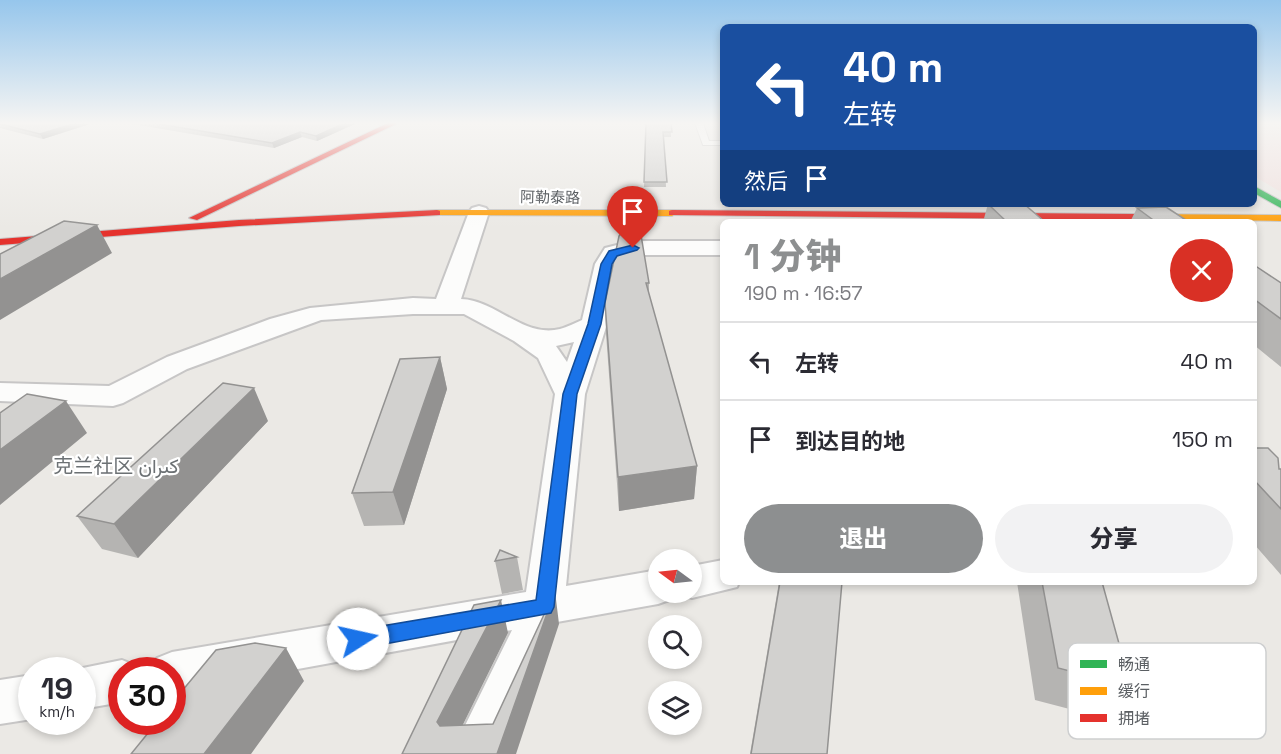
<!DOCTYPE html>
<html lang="zh">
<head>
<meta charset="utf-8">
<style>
	body { margin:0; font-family:"Space Grotesk",Vazirmatn,"Noto Sans SC",sans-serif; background:#f2f2f3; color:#2b2b33; height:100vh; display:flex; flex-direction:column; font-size:22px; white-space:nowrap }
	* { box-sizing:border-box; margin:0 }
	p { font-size:20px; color:#7c7c81 }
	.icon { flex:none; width:33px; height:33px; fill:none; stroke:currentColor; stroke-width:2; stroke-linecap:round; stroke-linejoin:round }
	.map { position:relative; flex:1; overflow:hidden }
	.sheet { position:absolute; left:720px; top:219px; width:537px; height:366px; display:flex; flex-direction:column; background:#fff; border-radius:9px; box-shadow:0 3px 9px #0003 }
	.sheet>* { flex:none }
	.guide { position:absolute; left:720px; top:24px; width:537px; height:183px; border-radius:9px; box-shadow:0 3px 9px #0003; background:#1a4fa0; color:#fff; overflow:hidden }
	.needle { width:39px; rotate:285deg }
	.tools { position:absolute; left:648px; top:549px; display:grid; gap:12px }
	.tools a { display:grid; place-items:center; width:54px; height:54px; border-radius:50%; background:#fff; box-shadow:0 3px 9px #0003; font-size:30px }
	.speed { position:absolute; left:18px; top:657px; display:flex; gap:12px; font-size:30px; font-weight:700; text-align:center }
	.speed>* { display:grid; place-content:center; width:78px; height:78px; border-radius:50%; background:#fff; box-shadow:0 3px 9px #0003; line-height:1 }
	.speed small { font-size:15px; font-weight:400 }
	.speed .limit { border:9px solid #d22; background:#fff; color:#111 }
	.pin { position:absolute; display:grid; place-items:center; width:51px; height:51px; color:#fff; margin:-62px -26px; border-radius:50% 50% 50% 0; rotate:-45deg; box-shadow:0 0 6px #0007 }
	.pin .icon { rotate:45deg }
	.me { position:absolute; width:66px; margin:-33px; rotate:80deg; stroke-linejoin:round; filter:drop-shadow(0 0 4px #0008) }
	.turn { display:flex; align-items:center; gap:21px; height:126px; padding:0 24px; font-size:27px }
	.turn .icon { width:78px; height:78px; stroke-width:2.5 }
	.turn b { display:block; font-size:42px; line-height:51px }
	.then { display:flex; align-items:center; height:57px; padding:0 24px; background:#0003; gap:12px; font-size:22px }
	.round { display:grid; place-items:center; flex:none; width:63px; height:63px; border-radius:32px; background:#f2f2f3 }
	.headline { display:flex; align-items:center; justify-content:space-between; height:102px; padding:0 24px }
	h1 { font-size:36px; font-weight:800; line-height:45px; color:#8d8f90 }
	.action { display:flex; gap:12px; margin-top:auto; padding:12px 24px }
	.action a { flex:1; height:69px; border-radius:36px; background:#8d8f90; color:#fff; font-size:24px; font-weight:800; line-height:69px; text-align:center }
	.action a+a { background:#f2f2f3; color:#2b2b33 }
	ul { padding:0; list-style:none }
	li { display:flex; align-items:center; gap:18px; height:78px; padding:0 24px; border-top:2px solid #e1e1e2 }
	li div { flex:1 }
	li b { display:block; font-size:22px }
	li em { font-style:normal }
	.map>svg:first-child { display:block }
	.medical { fill:#f0e1df }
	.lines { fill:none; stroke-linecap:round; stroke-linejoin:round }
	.lane-casing { stroke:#c7c6c6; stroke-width:2 }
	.street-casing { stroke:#c7c6c6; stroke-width:4 }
	.fast-casing { stroke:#c7c7c7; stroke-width:2 }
	.slow-casing { stroke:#c7c7c7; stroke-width:2 }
	.jam-casing { stroke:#c7c7c7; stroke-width:2 }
	.lane { fill:#fcfcfb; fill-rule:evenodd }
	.street { fill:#fcfcfb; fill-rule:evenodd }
	.fast { fill:#30b455; fill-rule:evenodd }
	.slow { fill:#ff9f0a; fill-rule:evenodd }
	.jam { fill:#e5322d; fill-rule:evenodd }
	.wall { fill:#b5b4b2 }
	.shaded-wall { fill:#939291 }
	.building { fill:#d2d1cf; stroke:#939291; stroke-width:1.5 }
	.route { fill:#1a73e8; stroke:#114b97; stroke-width:1.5 }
	.labels { text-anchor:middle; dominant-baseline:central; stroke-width:4.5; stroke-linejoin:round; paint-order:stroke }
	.far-street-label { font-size:15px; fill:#5b5f63; stroke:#fff }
	.neighbourhood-label { font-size:20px; fill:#6c7174; stroke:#fff }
	.key { fill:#fff; stroke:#cecfd0; stroke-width:1.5 }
	.key-label { font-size:16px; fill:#5b5f63 }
</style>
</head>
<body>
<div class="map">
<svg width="1281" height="754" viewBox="0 0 1281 754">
	<rect width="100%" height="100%" fill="#ebe9e5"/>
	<path class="medical" d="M1254 123H1281V192L1254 176Z"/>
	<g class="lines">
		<g class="lane-casing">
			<path id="lane" d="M695 123H703L709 141H723V145H703Z"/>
		</g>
		<g class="street-casing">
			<path id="street" d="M479 206 486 208 489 212 461 299C496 300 523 338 560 329 567 327 575 323 582 320L595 264 605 248 633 241H723V255H633L621 258 617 264 607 324 585 394 566 586 658 570V592H675L672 599 658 604 557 622 499 754H451L512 630 172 692V670H151L157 658 172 652 526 592 555 394 538 358 514 341 464 314H413L321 320 187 369 123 403 113 406 0 401V383L109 386 167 357 270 319 310 308 413 298 436 299 469 212 472 208ZM574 342 567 362 556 346Z
				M723 560V582H739L737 587 692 598 678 594 692 592V566Z
				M122 660 137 666 139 670H122V702L82 709V670H73Z
				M32 675V719L0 724V680Z"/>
		</g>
		<g class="fast-casing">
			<path id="fast" d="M1254 186 1281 201V208L1254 193Z"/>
		</g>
		<g class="slow-casing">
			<path id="slow" d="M437 210H672L677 213 672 216 434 215V211Z
				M1142 214 1281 215V221L1139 219V215Z"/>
		</g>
		<g class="jam-casing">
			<path id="jam" d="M388 123H398L197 220 189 218Z
				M437 210 440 211V215L239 226 0 245V239L239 220Z
				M672 210 1142 214 1147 217 1142 220 669 215V211Z"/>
		</g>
		<use href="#lane" class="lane"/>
		<use href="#street" class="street"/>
		<use href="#fast" class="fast"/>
		<use href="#slow" class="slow"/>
		<use href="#jam" class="jam"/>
	</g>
	<path class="wall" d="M0 123H93L43 139 0 128Z
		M127 123H357L317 141 302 137 274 148Z
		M646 123H671V137H664L666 187H644Z
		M988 204 1045 222H983Z
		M1137 208 1189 222H1130Z
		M619 236 649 283V294L697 466 694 499 619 511 606 334 605 303Z
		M1254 265 1281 283V367L1254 345Z
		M440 357 447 389 404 525 364 526 352 493Z
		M268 421 138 558 102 549 77 516Z
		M1254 448 1279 469H1281V575L1254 544Z
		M517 557 523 590 502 594 495 561Z
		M779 582H842L827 754H750Z
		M1017 582H1102L1131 687 1104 718 1035 700Z"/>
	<path class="shaded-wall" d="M76 123H93L43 139 40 134Z
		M345 123H357L317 141 316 136Z
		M300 132 302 137 274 148 272 143Z
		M97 225 112 253 0 320V279Z
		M440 357 447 389 404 525 393 492Z
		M254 388 268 421 138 558 114 524Z
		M66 401 87 433 0 505V450Z
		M697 466 694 499 619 511 618 477Z
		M555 591 559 624 516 754H497Z
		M501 600 508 633 449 753 437 722Z
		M286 648 304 681 251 754H204Z"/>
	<path class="building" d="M0 123H76L40 134 0 124Z
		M153 123H345L316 136 300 132 272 143Z
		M646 123H671L672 132H663L667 182H644Z
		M988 204H1024L1045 222H1007Z
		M1166 207 1189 222H1156L1137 208Z
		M64 221 97 225 0 279V254Z
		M640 229 649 283H646L697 466 618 477 605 303 619 236 622 232Z
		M1254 265 1281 283V319L1254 299Z
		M440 357 393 492 352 493 400 359Z
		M223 383 254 388 114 524 77 516Z
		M27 394 66 401 0 450V413Z
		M1254 448H1268L1278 458 1279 469H1281V509L1254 480Z
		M500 550 517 557 495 561Z
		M780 582H842L827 754H751Z
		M1042 582H1102L1131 687 1058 668Z
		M555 591 497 754H402L474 605 501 600 437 722 440 726 493 724Z
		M255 643 286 648 204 754H131L157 722H172V703L216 650Z"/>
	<linearGradient id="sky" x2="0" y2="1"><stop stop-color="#96c6ec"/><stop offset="0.54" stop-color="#f6f5f3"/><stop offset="1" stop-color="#f6f5f3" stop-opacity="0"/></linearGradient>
	<rect width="1281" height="228" fill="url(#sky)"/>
	<path class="route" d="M633 245 639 248 637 250 617 256 612 264 601 324 577 394 554 607 551 613 358 649 351 646 349 639 351 633 358 630 536 600 563 394 588 324 601 264 609 251Z"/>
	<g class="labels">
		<g class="far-street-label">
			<text transform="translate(550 197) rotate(1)">阿勒泰路</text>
		</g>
		<g class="neighbourhood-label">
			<text x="116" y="466">克兰社区 كىران</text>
		</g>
	</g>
	<rect x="1068" y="643" width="198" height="96" rx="9" class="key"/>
	<rect x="1080" y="660" width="27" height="8" fill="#30b455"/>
	<rect x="1080" y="687" width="27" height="8" fill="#ff9f0a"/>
	<rect x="1080" y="714" width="27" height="8" fill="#e5322d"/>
	<g class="key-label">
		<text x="1118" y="670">畅通</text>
		<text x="1118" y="697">缓行</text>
		<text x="1118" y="724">拥堵</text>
	</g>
</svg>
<div class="tools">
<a><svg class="needle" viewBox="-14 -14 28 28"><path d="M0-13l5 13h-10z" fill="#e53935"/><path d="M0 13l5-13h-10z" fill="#7c7c81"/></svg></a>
<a><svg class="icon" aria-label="search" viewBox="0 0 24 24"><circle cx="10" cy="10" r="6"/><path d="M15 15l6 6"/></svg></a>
<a><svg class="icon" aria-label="layers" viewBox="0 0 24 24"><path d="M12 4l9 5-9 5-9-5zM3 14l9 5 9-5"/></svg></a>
</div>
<div class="speed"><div>19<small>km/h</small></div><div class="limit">30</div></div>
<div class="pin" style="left:633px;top:248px;background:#d93025"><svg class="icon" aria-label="arrive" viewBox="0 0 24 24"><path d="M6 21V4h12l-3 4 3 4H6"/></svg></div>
<svg class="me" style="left:358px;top:639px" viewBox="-20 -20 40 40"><circle r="19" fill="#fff"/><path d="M0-13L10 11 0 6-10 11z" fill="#1a73e8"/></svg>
<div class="guide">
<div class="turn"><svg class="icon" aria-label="left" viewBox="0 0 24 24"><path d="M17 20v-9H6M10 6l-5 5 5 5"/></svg><div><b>40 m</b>左转</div></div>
<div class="then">然后<svg class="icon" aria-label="arrive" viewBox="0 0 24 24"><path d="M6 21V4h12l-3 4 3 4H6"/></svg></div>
</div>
<section class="sheet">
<div class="headline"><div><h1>1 分钟</h1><p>190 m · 16:57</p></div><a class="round" style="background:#d93025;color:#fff"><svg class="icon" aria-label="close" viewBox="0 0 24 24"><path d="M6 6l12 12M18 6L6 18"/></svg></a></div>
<ul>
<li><svg class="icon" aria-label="left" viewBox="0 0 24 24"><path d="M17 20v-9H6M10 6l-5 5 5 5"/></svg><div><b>左转</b></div><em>40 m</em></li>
<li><svg class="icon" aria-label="arrive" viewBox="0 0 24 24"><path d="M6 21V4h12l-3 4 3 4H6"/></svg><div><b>到达目的地</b></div><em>150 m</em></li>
</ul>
<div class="action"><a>退出</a><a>分享</a></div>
</section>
</div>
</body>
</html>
